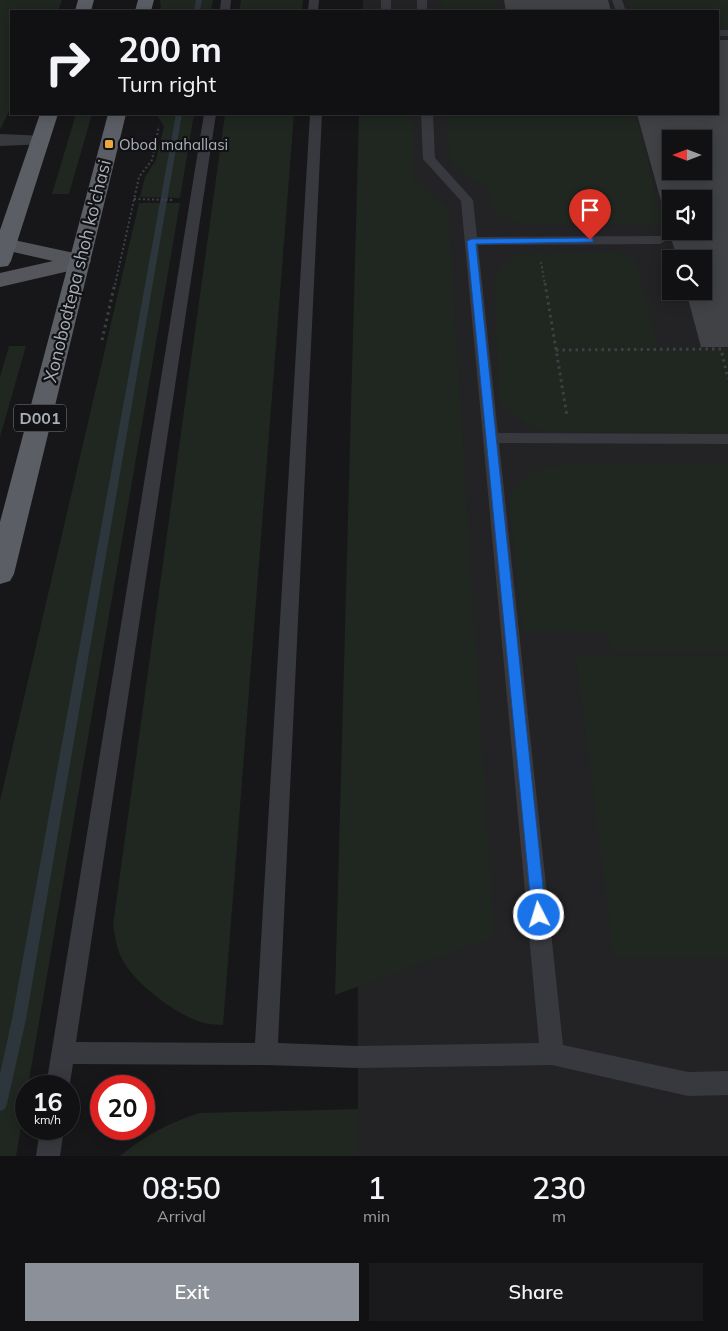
<!DOCTYPE html>
<html lang="en">
<head>
<meta charset="utf-8">
<style>
	body { margin:0; font-family:Mulish,sans-serif; background:#1a1a1c; color:#f1f3f6; height:100vh; display:flex; flex-direction:column; font-size:19px; white-space:nowrap }
	* { box-sizing:border-box; margin:0 }
	p { font-size:16px; color:#9c9da0 }
	.icon { flex:none; width:28px; height:28px; fill:none; stroke:currentColor; stroke-width:2; stroke-linecap:round; stroke-linejoin:round }
	.map { position:relative; height:1156px; overflow:hidden }
	.sheet { display:flex; flex-direction:column; background:#111113; flex:1 }
	.sheet>* { flex:none }
	.top-card { position:absolute; left:10px; top:10px; width:709px; height:105px; border-radius:0px; box-shadow:0 2px 12px #0003,0 0 0 1px #303133; background:#111113; color:#f1f3f6; overflow:hidden }
	.needle { width:32px; rotate:270deg }
	.controls { position:absolute; left:662px; top:130px; display:grid; gap:10px }
	.controls a { display:grid; place-items:center; width:50px; height:50px; border-radius:0px; background:#111113; box-shadow:0 2px 12px #0003,0 0 0 1px #303133; font-size:25px }
	.speed { position:absolute; left:15px; top:1075px; display:flex; gap:10px; font-size:25px; font-weight:700; text-align:center }
	.speed>* { display:grid; place-content:center; width:65px; height:65px; border-radius:50%; background:#111113; box-shadow:0 2px 12px #0003,0 0 0 1px #303133; line-height:1 }
	.speed small { font-size:12px; font-weight:400 }
	.speed .limit { border:8px solid #d22; background:#fff; color:#111 }
	.pin { position:absolute; display:grid; place-items:center; width:42px; height:42px; color:#fff; margin:-51px -21px; border-radius:50% 50% 50% 0; rotate:-45deg; box-shadow:0 0 5px #0007 }
	.pin .icon { rotate:45deg }
	.me { position:absolute; width:55px; margin:-28px; rotate:355deg; stroke-linejoin:round; filter:drop-shadow(0 0 4px #0008) }
	.turn { display:flex; align-items:center; gap:18px; height:105px; padding:0 25px; font-size:22px }
	.turn .icon { width:65px; height:65px; stroke-width:2.5 }
	.turn b { display:block; font-size:35px; line-height:42px }
	.eta { display:flex; justify-content:space-evenly; align-items:center; height:85px; text-align:center }
	.eta b { font-size:30px; font-weight:600; line-height:35px }
	.primary-button { display:flex; gap:10px; margin-top:auto; padding:10px 25px }
	.primary-button a { flex:1; height:58px; border-radius:0px; background:#8c9099; color:#fff; font-size:20px; font-weight:600; line-height:58px; text-align:center }
	.primary-button a+a { background:#1a1a1c; color:#f1f3f6 }
	.map>svg:first-child { display:block }
	.built { fill:#232326; fill-rule:evenodd }
	.green { fill:#1f2720 }
	.lines { fill:none; stroke-linecap:round; stroke-linejoin:round }
	.stream { fill:#2d363c; fill-rule:evenodd }
	.building { fill:#414246; fill-rule:evenodd }
	.path-far1 { stroke:#3e4045; stroke-width:2; stroke-dasharray:2 2.5; stroke-linecap:butt }
	.path { stroke:#3e4045; stroke-width:3; stroke-dasharray:2.5 4; stroke-linecap:butt }
	.service { fill:#38393e; fill-rule:evenodd }
	.minor { fill:#38393e; fill-rule:evenodd }
	.primary { fill:#54565c; fill-rule:evenodd }
	.trunk { fill:#5c5e65; fill-rule:evenodd }
	.route { fill:#1a73e8; stroke:#114b97 }
	.poi-dot { fill:#eba83c; stroke:#121214; stroke-width:2 }
	.labels { text-anchor:middle; dominant-baseline:central; stroke-width:4.5; stroke-linejoin:round; paint-order:stroke }
	.far-poi-label { font-size:15px; fill:#a9afb8; stroke:#121214; text-anchor:start }
	.shield { fill:#121214; stroke:#7c8087; stroke-width:1 }
	.shield-label { font-size:16px; font-weight:bold; fill:#a9afb8 }
	.street-label { font-size:18px; fill:#a9afb8; stroke:#121214 }
</style>
</head>
<body>
<div class="map">
<svg width="728" height="1156" viewBox="0 0 728 1156">
	<rect width="100%" height="100%" fill="#171719"/>
	<path class="built" d="M363 0H728V1156H358L357 344 361 114H718V11H363ZM671 139H704V171H671ZM671 199H704V231H671ZM671 259H704V291H671Z"/>
	<path class="green" d="M0 0H62L58 11H11V107L0 130Z
		M160 0H213L211 11H161Z
		M241 0H303L302 11H239Z
		M441 0H495L496 11H442Z
		M628 0H728V28H718V11H631Z
		M76 114H92L69 194H52Z
		M156 114H194L180 198 140 197 145 177 156 160 164 126Z
		M225 114H294L223 1025C217 1025 210 1024 204 1023 177 1016 134 983 122 959 116 948 115 936 113 925Z
		M359 114H412L413 178 448 207 494 937 335 995Z
		M446 114H636L663 225 521 224 491 212 490 191 450 163Z
		M139 203H180L28 1086H26V1098L16 1156H0V801Z
		M615 252 635 259 658 348 728 349V433L538 431 500 404 494 274 517 254Z
		M9 346H26L0 437V377Z
		M559 465H728V650H611L608 632 522 631 509 501C516 477 536 469 559 465Z
		M576 656 728 657V958L614 957Z
		M358 1109V1156H372H120C144 1136 170 1122 200 1113Z"/>
	<g class="lines">
		<path class="stream" d="M196 0H202L200 11H194Z
			M176 114H182L26 1019 7 1104 5 1109 0 1111V1074L12 1019Z"/>
	</g>
	<path class="building" d="M504 0H608L611 11H506Z
		M718 40H728V347H701L686 291H704V259H677L637 114H718ZM671 139H704V171H671ZM671 199H704V231H671Z"/>
	<g class="lines">
		<path class="path-far1" d="M134 199 173 200
			M541 262 545 285
			M115 285 139 177 152 160 159 126"/>
		<path class="path" d="M545 283 567 416
			M102 340 115 283
			M556 350 721 349 728 379"/>
		<path class="service" d="M221 0H231L230 11H220Z
			M309 0H319L318 11H308Z
			M381 0H391V11H381Z
			M417 0H427V11H417Z
			M612 0H622L626 11H616Z
			M718 30H728V36H718Z
			M204 114H216L76 1042 255 1043 310 114H322L278 1043 357 1046 539 1043 461 201 423 159 421 114H433L435 158 473 200 477 237 660 236 667 240 660 244 478 245 498 433 728 434V444L499 443 563 1045 688 1072 728 1071V1095L688 1096 552 1065 357 1068 266 1065 73 1064 69 1089V1086H46Z
			M40 1129H64L60 1156H36Z"/>
		<path class="minor" d="M0 134 47 136 50 140 47 144 0 146Z"/>
		<path class="primary" d="M0 237 88 256 91 261 88 266 82 268 0 287V273L53 261 0 249Z"/>
		<path class="trunk" d="M78 0H94L91 11H75Z
			M138 0H154L151 11H135Z
			M40 114H58L11 261 8 266 0 267V230Z
			M108 114H126L14 574 10 581 0 584V522Z"/>
	</g>
	<path class="route" d="M590 238H593V242L476 244 546 915 544 919 539 921 534 919 532 915 467 241 472 239Z"/>
	<rect class="poi-dot" x="104" y="139" width="10" height="10" rx="2.5"/>
	<g class="labels">
		<g class="far-poi-label">
			<text x="119" y="144">Obod mahallasi</text>
		</g>
		<rect class="shield" x="14" y="404.5" width="52" height="27" rx="4"/>
		<g class="shield-label">
			<text x="40" y="418">D001</text>
		</g>
		<g class="street-label">
			<text transform="translate(77 271) rotate(-76)">Xonobodtepa shoh ko'chasi</text>
		</g>
	</g>
</svg>
<div class="controls">
<a><svg class="needle" viewBox="-14 -14 28 28"><path d="M0-13l5 13h-10z" fill="#e53935"/><path d="M0 13l5-13h-10z" fill="#9c9da0"/></svg></a>
<a><svg class="icon" aria-label="sound" viewBox="0 0 24 24"><path d="M4 9h4l5-4v14l-5-4H4zM17 9q2 3 0 6"/></svg></a>
<a><svg class="icon" aria-label="search" viewBox="0 0 24 24"><circle cx="10" cy="10" r="6"/><path d="M15 15l6 6"/></svg></a>
</div>
<div class="speed"><div>16<small>km/h</small></div><div class="limit">20</div></div>
<div class="pin" style="left:590px;top:240px;background:#d93025"><svg class="icon" aria-label="arrive" viewBox="0 0 24 24"><path d="M6 21V4h12l-3 4 3 4H6"/></svg></div>
<svg class="me" style="left:539px;top:915px" viewBox="-20 -20 40 40"><circle r="17" fill="#1a73e8" stroke="#fff" stroke-width="3"/><path d="M0-11L8 9 0 5-8 9z" fill="#fff"/></svg>
<div class="top-card">
<div class="turn"><svg class="icon" aria-label="right" viewBox="0 0 24 24"><path d="M7 20v-9h11M14 6l5 5-5 5"/></svg><div><b>200 m</b>Turn right</div></div>
</div>
</div>
<section class="sheet">
<div class="eta">
<div><b>08:50</b><p>Arrival</p></div>
<div><b>1</b><p>min</p></div>
<div><b>230</b><p>m</p></div>
</div>
<div class="primary-button"><a>Exit</a><a>Share</a></div>
</section>
</body>
</html>
